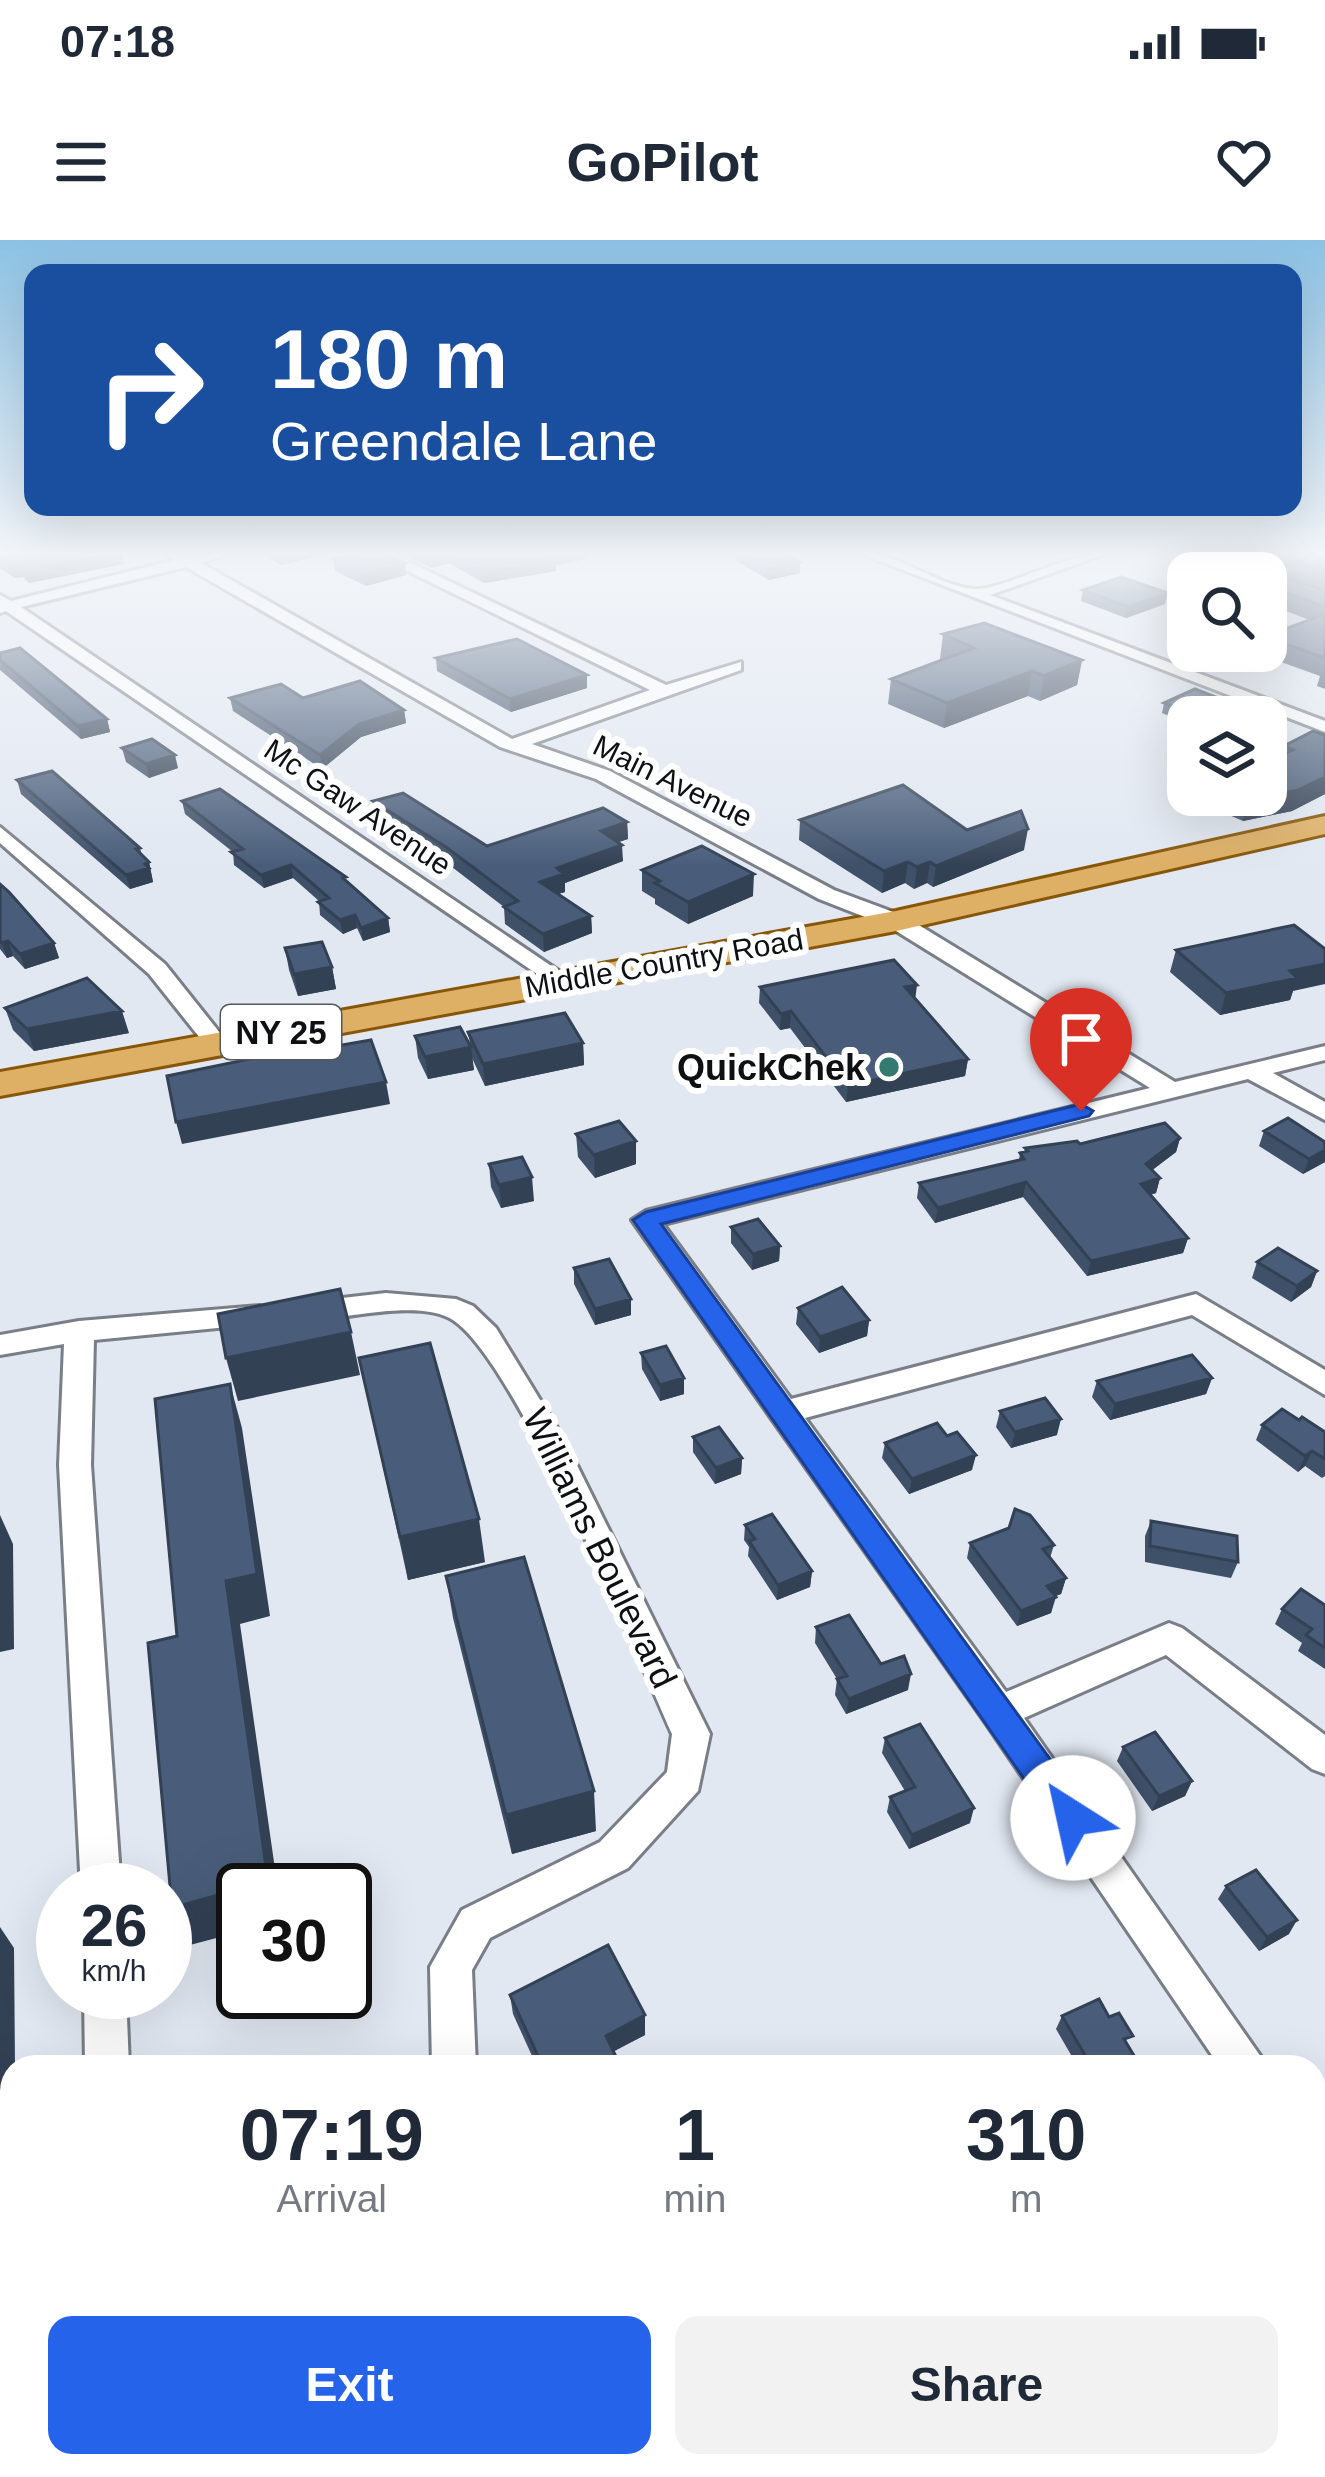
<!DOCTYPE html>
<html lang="en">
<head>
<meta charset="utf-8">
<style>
	body { margin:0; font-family:Arial,sans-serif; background:#f2f2f3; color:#1f2937; height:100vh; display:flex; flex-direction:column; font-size:45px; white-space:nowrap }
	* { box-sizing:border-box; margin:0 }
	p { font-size:39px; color:#747a83 }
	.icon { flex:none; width:66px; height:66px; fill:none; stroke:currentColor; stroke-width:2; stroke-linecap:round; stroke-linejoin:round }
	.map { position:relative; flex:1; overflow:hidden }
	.drawer { position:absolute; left:0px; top:1815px; width:1326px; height:423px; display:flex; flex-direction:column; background:#fff; border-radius:36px 36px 0 0; box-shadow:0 12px 48px #0002 }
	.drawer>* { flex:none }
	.banner { position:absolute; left:24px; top:24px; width:1278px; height:252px; border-radius:24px; box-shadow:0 12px 48px #0002; background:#1a4fa0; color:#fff; overflow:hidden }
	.controls { position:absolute; left:1167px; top:312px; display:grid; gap:24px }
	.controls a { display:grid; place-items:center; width:120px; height:120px; border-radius:24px; background:#fff; box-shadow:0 12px 48px #0002; font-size:60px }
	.speed { position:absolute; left:36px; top:1623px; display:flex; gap:24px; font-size:60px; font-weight:700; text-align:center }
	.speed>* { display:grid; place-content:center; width:156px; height:156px; border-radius:50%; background:#fff; box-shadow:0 12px 48px #0002; line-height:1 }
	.speed small { font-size:30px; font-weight:400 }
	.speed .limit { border:6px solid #111; border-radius:18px; background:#fff; color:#111 }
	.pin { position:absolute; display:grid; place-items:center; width:102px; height:102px; color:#fff; margin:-123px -51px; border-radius:50% 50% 50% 0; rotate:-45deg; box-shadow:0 0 12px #0007 }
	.pin .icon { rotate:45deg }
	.me { position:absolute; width:132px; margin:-66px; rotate:325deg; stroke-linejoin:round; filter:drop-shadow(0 0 9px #0008) }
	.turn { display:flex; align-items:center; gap:42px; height:252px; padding:0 48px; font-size:54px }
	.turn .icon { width:156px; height:156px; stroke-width:2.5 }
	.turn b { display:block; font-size:84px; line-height:102px }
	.eta { display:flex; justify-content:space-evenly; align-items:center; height:204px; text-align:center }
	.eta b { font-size:72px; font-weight:800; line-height:84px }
	.button { display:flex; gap:24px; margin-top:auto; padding:24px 48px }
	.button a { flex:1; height:138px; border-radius:24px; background:#2563eb; color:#fff; font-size:48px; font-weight:800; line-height:138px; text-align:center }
	.button a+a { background:#f2f2f3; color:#1f2937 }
	.status { display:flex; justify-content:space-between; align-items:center; height:84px; padding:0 60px; background:#fff; direction:ltr }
	.status svg { height:33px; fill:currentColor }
	header { display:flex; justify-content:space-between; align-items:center; height:156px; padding:0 48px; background:#fff; font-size:54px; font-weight:800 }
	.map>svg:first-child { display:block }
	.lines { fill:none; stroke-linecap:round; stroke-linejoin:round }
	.street-casing { stroke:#797e87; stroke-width:6 }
	.primary-casing { stroke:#875607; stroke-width:6 }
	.street { fill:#fff; fill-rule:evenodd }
	.primary { fill:#deb066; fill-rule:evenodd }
	.wall { fill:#3f5069 }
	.shaded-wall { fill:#334155 }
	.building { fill:#495d7a; stroke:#334155; stroke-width:3 }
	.route { fill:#2563eb; stroke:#184099; stroke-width:3 }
	.poi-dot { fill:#347a71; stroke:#fff; stroke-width:4.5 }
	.labels { text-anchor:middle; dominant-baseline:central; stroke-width:12; stroke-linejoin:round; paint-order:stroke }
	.far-street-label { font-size:30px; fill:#0e1114; stroke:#fff }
	.shield { fill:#fff; stroke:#56585a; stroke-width:3 }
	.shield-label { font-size:33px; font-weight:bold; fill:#0e1114 }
	.poi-label { font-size:36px; font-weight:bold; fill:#0e1114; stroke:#fff; text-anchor:end }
	.street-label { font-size:36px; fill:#0e1114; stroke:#fff }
</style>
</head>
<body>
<div class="status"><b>07:18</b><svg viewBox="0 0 49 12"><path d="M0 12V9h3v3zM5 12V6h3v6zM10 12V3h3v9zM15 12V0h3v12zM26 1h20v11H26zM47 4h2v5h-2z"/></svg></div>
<header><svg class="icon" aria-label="menu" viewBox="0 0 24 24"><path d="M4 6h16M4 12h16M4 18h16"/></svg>GoPilot<svg class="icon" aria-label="heart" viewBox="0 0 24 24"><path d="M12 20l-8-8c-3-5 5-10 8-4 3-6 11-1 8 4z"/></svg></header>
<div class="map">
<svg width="1325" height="2237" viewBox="0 0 1325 2237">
	<rect width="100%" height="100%" fill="#e2e8f2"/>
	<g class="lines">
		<g class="street-casing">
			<path id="street" d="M166 313H230L201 323 512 499 650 450 371 313H390L666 445 741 422V430L532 504 610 531 834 650 904 676 1175 842 1325 806V820L1273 833 1325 862V880L1248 839 663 984 791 1159 1196 1054 1325 1130V1155L1192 1075 805 1178 1006 1452 1169 1383 1182 1388 1325 1495V1534L1312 1529 1166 1415 1024 1478 1268 1827H1220L986 1483 632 980 646 971 1150 848 888 686 819 659 596 539 500 507 186 327 21 367 575 742 564 749 556 747 6 371 0 373V355L11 361 175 320Z
				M859 313C901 313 934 345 974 349 1002 351 1066 313 1108 313L990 355 1325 481V492Z
				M1175 313H1197L1252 333H1230Z
				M0 587 165 724 224 798V808H208L149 734 0 603Z
				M386 1053 456 1059 473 1066 496 1088 564 1199 710 1494 698 1551 628 1628 490 1698 472 1730 476 1827H432L430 1727 462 1670 600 1602 667 1532 672 1494C636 1413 516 1121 453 1080 421 1059 344 1078 307 1082L292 1072 307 1062Z
				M260 1066 270 1069 275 1076 270 1083 94 1100 91 1225 121 1650H81L59 1225 64 1104 0 1115V1095L79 1081Z
				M84 1752H126L129 1827H85Z
				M1314 1902 1325 1907V1964L1314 1959Z
				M12 2119V2170L0 2175V2124Z
				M12 2213V2226H66L61 2237H0L2 2219Z
				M133 2226H185L188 2237H136Z
				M1081 2226H1134L1139 2237H1086Z"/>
		</g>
		<g class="primary-casing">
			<path id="primary" d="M1325 576V594L896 691 0 856V832L896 671Z"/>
		</g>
		<use href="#street" class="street"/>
		<use href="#primary" class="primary"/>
	</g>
	<path class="wall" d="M0 313 124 324 29 343 23 337 15 338 0 328Z
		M259 313H323L324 315 281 325Z
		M584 313 585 319 556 325V331L484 343 449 323 432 328 402 314Z
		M736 313H788L800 322V333L769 340 736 321Z
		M1244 313H1325V349L1268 331 1269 333 1325 350V449L1317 446 1320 436 1259 414 1260 411H1266V396L1309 380 1266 363V333H1202L1205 323 1242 320Z
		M333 319 406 335 366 346 335 331Z
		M1083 350 1165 364 1126 378 1081 361Z
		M943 394 1082 420 1077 445 1040 461 1028 456 944 488 888 464 891 439 943 420 940 419Z
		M0 413 107 479 110 492 81 499 0 430Z
		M436 418 587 435V448L511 472 437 431Z
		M230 458H303L404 470 406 483 361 497 322 529 233 471Z
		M1164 463 1254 472 1253 477H1188V484L1162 473Z
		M1325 495V554L1292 571 1243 581 1206 565 1209 555H1266L1284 506Z
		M122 508 178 528 149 538 126 522Z
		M17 540 140 608 142 616 149 622 153 642 130 649 21 554Z
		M182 561 347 642 388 678 390 692 363 701 357 688 343 694 320 675 319 661 293 638 264 648 234 625 233 612 185 574Z
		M373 561 487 606 627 582 628 599 618 602 623 621 565 643V652L558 654 591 676 592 693 544 712 505 684 504 667 448 624 376 577Z
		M800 580 967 590 1024 610 933 647 927 643 914 649 905 643 882 653 799 600Z
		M642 630 753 656 688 684 655 664V659L642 651Z
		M0 644 54 703 59 718 25 729 13 716 7 718 0 709Z
		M285 708 332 727 336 749 298 756 289 730Z
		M1176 710 1293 751 1290 760 1220 775 1170 732Z
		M760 747 915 759 968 819 965 836 846 862 790 788 780 790 759 763Z
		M5 768 129 793 34 811 13 790Z
		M468 792 583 803 584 825 485 846 472 818 474 830 428 839 418 818 415 796 470 804Z
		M1264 891 1325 910V922L1303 934 1259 906Z
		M576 894 636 924 595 938 578 917Z
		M1180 898 1176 912 1152 930 1160 938 1156 953 1150 955 1188 998 1183 1013 1087 1036 1023 957 935 983 917 958 919 943 1019 920 1020 913 1024 912 1025 908Z
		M489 924 534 961 501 968 491 947Z
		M731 987 780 1006 779 1021 752 1030 731 1003Z
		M1257 1022 1317 1031 1311 1047 1291 1062 1252 1038Z
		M574 1028 631 1059V1075L595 1085 574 1044Z
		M798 1068 869 1080 867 1096 819 1113 796 1084Z
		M641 1113 684 1154 660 1161 642 1129Z
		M359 1118 485 1322 408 1340Z
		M1212 1138 1206 1154 1110 1180 1092 1157 1097 1141Z
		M1000 1171 1057 1195 1011 1208 996 1187Z
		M1299 1180 1325 1192V1236L1322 1238 1305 1226 1298 1232 1256 1200 1262 1185Z
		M947 1196 972 1230 909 1254 882 1218 885 1203Z
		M693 1197 742 1218 741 1234 715 1244 693 1212Z
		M1151 1281 1238 1322 1231 1338 1145 1322V1296Z
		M745 1285 812 1331 810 1347 777 1360 748 1316 749 1307 744 1300Z
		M970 1303 1054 1305 1050 1318 1066 1338 1061 1354 1055 1356 1051 1373 1017 1386 967 1318Z
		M446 1336 596 1591 512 1614 453 1378Z
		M1325 1365V1429L1298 1411 1302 1403 1275 1384 1282 1369Z
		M816 1387 881 1424 908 1450 846 1474 835 1455 837 1439 815 1403Z
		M885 1498 970 1583 909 1609 887 1572 890 1557 905 1551 882 1513Z
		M1123 1507 1192 1541 1185 1556 1152 1571 1117 1521Z
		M1226 1646 1289 1694 1259 1711 1218 1659Z
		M510 1755 645 1775V1795L613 1811 621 1827H537L513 1774Z
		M1062 1776 1128 1806 1139 1824 1137 1827H1078L1056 1789Z
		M1314 2065 1325 2106V2237H1316L1310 2226H1314Z
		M739 2226H882L888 2237H744Z"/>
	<path class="shaded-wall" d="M116 313H122L124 324 29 343 26 331Z
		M282 313H323L324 315 281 325 279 314Z
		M448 313 449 323 432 328 431 318Z
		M562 313H584L585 319 556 325V331L484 343V332Z
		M800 322V333L769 340 770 329Z
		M405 323 406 335 366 346 364 335Z
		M20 325 23 337 15 338 12 327Z
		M1168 353 1165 364 1126 378 1128 367Z
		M1082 420 1077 445 1040 461 1044 436Z
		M1032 431 1028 456 944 488 947 463Z
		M587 435V448L511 472 510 459Z
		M404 470 406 483 361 497 322 529 320 515 359 484Z
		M107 479 110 492 81 499 78 486Z
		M175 515 178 528 149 538 146 524Z
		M1325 537V554L1292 571 1243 581 1248 561Z
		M627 582 628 599 601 608V591Z
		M1028 589 1024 610 933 647 936 626Z
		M622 605 623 621 565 643V652L541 659 540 642 557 628Z
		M149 622 153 642 130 649 126 635Z
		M908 622 905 643 882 653 884 631Z
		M930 622 927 643 914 649 917 627Z
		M291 625 293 638 264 648 261 635Z
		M754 634 753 656 688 684V662Z
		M355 675 357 688 343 694 340 680Z
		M591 676 592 693 544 712 543 694Z
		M388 678 390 692 363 701 361 688Z
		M8 701 13 716 7 718 2 703Z
		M54 703 59 718 25 729 20 714Z
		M1325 724V744L1293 751 1290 760 1220 775 1226 753 1290 731Z
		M332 727 336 749 298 756 294 734Z
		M917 745 915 761 905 747Z
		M122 771 129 793 34 811 27 789Z
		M791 771 790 788 780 790 781 774Z
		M583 803 584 825 485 846 483 824Z
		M471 807 474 830 428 839 425 817Z
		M968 819 965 836 846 862 848 846Z
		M386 842 390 864 182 904 176 882Z
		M1180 898 1176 912 1142 938 1146 924Z
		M636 901V924L595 938 594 915Z
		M1325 910V922L1303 934 1309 919Z
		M532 937 534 961 501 968 499 945Z
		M1160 938 1156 953 1136 959 1141 944Z
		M1026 942 1023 957 935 983 938 968Z
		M1188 998 1183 1013 1087 1036 1091 1021Z
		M780 1006 779 1021 752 1030 753 1014Z
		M1317 1031 1311 1047 1291 1062 1297 1046Z
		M631 1059V1075L595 1085V1069Z
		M869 1080 867 1096 819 1113 820 1097Z
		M351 1092 360 1135 238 1161 226 1118Z
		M684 1138V1154L660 1161V1145Z
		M1212 1138 1206 1154 1110 1180 1115 1164Z
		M230 1144 242 1188 270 1376 240 1384 278 1650H243V1691L190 1705 172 1668 226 1341Z
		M1061 1179 1057 1195 1011 1208 1015 1192Z
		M1312 1211 1305 1226 1298 1232 1305 1216Z
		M976 1215 972 1230 909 1254 912 1239Z
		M742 1218 741 1234 715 1244 716 1228Z
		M0 1275 13 1304 14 1409 0 1412Z
		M479 1279 485 1322 408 1340 400 1297Z
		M812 1331 810 1347 777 1360 778 1345Z
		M1066 1338 1061 1354 1043 1361 1047 1346Z
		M1056 1357 1051 1373 1017 1386 1021 1371Z
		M911 1434 908 1450 846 1474 849 1459Z
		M1192 1541 1185 1556 1152 1571 1159 1556Z
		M594 1551 596 1591 512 1614 506 1575Z
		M974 1568 970 1583 909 1609 912 1595Z
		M1297 1680 1289 1694 1259 1711 1267 1697Z
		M0 1687 14 1708 15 1827H12V2049L0 2053Z
		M645 1775V1795L607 1815 606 1796Z"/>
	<path class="building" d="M0 313H116L26 331 20 325 12 327 0 318Z
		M357 313H383L405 323 364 335 333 319Z
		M422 313H447L431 318Z
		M449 313H562L550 316 556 320 484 332Z
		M742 313H788L800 322 770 329Z
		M1257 313H1325V331L1271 315 1266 319 1269 333 1325 350V367L1266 345V333H1233L1205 323 1221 317 1256 321 1260 315Z
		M1121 337 1168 353 1128 367 1083 350Z
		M1325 374V418L1266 397V396Z
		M984 383 1082 420 1044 436 1032 431 947 463 891 439 974 408 943 394Z
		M517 399 587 435 510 459 436 418Z
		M20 408 107 479 78 486 0 420V413Z
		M360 441 404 470 359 484 320 515 230 458 281 444 303 458Z
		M1195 449 1254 472 1241 477H1201L1164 463Z
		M1313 491 1325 495V537L1298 550 1248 561 1236 555H1266V521L1293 510 1284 506Z
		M152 499 175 515 146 524 122 508Z
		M52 531 140 608 136 609 149 622 145 624 149 628 126 635 17 540Z
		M903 545 967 590 1021 571 1028 589 936 626 930 622 917 627 908 622 884 631 800 580Z
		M220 549 346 637 343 638 388 678 361 688 355 675 340 680 318 662 329 658 291 625 261 635 231 612 243 609 182 561Z
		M403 553 487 606 603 568 627 582 601 591 622 605 557 628 564 634 540 642 591 676 543 694 504 667 518 661 446 607 373 561Z
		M702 606 754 634 688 662 655 643 660 641 642 630Z
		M0 644 9 652 54 703 20 714 8 701 2 703 0 700Z
		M1294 685 1325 709V724L1290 731 1297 738 1226 753 1176 710Z
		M322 702 332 727 294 734 285 708Z
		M894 720 917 745 905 747 968 819 848 846 791 771 781 774 760 747Z
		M87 738 122 771 27 789 5 768Z
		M565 773 583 803 483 824 468 792Z
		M460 787 471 807 425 817 415 796Z
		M371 800 386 842 176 882 167 836 323 804 325 808Z
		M1288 878 1325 902V910L1309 919 1264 891Z
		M619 881 636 901 594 915 576 894Z
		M1165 883 1180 898 1146 924 1160 938 1141 944 1188 998 1091 1021 1026 942 938 968 919 943 1024 919 1020 913 1028 911 1025 908 1077 901 1080 904Z
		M522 917 532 937 499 945 489 924Z
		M758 979 780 1006 753 1014 731 987Z
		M1278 1008 1317 1031 1297 1046 1257 1022Z
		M609 1019 631 1059 595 1069 574 1028Z
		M842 1047 869 1080 820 1097 798 1068Z
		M340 1049 351 1092 226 1118 218 1074Z
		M430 1103 479 1279 400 1297 359 1118Z
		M666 1106 684 1138 660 1145 641 1113Z
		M1192 1115 1212 1138 1115 1164 1097 1141Z
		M230 1144 257 1334 226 1341 268 1641 172 1668 148 1403 177 1396 155 1159Z
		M1045 1158 1061 1179 1015 1192 1000 1171Z
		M1282 1169 1299 1180 1302 1177 1325 1192V1219L1312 1211 1305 1216 1262 1185Z
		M937 1183 947 1196 957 1192 976 1215 912 1239 885 1203Z
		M719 1187 742 1218 716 1228 693 1197Z
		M1015 1269 1030 1275 1054 1305 1043 1309 1066 1338 1047 1346 1056 1357 1021 1371 970 1303 1009 1288Z
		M772 1274 812 1331 778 1345 749 1301 755 1299 745 1285Z
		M1151 1281 1237 1296 1238 1322 1150 1306Z
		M524 1317 594 1551 506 1575 446 1336Z
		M1301 1349 1325 1365V1408L1306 1395 1312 1389 1282 1369Z
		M849 1375 881 1424 904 1416 911 1434 849 1459 837 1439 847 1436 816 1387Z
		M920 1484 974 1568 912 1595 890 1557 915 1547 885 1498Z
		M1155 1492 1192 1541 1159 1556 1123 1507Z
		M1256 1630 1297 1680 1267 1697 1226 1646Z
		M608 1705 645 1775 606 1796 621 1827H543L510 1755Z
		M1099 1759 1109 1777 1119 1773 1133 1796 1124 1799 1139 1824 1131 1827H1092L1062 1776Z
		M1317 2064 1325 2078V2096L1320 2098 1325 2106V2225L1314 2206V2065Z
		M326 2226H459L463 2237H330Z
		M753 2226H882L888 2237H759Z"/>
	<linearGradient id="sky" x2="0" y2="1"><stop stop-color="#8dc2e4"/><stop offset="0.5" stop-color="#f2f5f9"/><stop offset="1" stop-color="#f2f5f9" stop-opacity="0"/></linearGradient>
	<rect width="1325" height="626" fill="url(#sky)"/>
	<path class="route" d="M1081 864 1093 871 1089 876 661 984 1085 1567 1090 1578 1085 1590 1073 1594 1060 1590 633 980 646 972Z"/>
	<circle class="poi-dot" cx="889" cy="827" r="12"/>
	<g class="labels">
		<g class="far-street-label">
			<text transform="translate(673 541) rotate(26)">Main Avenue</text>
			<text transform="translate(358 567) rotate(34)">Mc Gaw Avenue</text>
			<text transform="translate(664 723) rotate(-10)">Middle Country Road</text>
		</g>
		<rect class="shield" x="221" y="765" width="120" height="54" rx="9"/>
		<g class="shield-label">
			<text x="281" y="792">NY 25</text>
		</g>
		<g class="poi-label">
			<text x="865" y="827">QuickChek</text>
		</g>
		<g class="street-label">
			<text transform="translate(600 1308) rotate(64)">Williams Boulevard</text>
		</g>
	</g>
</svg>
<div class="controls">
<a><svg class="icon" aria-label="search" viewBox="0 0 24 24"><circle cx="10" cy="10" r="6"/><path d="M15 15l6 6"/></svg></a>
<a><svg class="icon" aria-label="layers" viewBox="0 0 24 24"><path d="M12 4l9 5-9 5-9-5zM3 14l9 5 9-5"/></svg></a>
</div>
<div class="speed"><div>26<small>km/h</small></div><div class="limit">30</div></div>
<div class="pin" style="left:1081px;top:871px;background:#d93025"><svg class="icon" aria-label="arrive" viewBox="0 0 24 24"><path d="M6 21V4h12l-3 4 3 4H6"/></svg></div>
<svg class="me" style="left:1073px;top:1578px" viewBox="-20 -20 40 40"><circle r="19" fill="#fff"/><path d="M0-13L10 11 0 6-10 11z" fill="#2563eb"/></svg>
<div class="banner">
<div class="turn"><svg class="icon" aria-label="right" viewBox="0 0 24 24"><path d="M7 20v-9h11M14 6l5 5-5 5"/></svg><div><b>180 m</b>Greendale Lane</div></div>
</div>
<section class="drawer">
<div class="eta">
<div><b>07:19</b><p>Arrival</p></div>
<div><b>1</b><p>min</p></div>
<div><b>310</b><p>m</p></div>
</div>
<div class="button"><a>Exit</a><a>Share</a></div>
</section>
</div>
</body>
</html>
